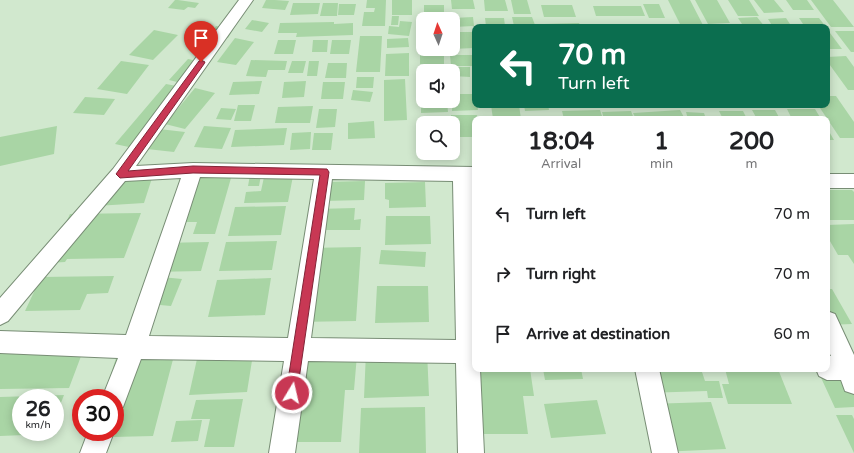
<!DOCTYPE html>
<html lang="en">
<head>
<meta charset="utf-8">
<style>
	body { margin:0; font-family:"Varela Round",sans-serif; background:#f2f2f2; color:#202124; height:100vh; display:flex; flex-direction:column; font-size:15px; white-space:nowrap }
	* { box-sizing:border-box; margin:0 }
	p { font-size:13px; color:#757577 }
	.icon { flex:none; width:22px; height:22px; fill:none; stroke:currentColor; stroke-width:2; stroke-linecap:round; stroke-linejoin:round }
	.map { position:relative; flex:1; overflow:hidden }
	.side { position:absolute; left:472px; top:116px; width:358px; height:256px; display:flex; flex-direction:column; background:#fff; border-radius:8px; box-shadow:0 2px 10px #0003 }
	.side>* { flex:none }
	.hud { position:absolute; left:472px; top:24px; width:358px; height:84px; border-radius:8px; box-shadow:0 2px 10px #0003; background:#0b6e4f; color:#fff; overflow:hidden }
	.needle { width:26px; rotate:357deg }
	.fabs { position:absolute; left:416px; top:12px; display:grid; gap:8px }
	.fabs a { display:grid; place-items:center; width:44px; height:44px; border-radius:8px; background:#fff; box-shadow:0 2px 10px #0003; font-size:20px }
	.speed { position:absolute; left:12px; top:389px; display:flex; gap:8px; font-size:20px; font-weight:700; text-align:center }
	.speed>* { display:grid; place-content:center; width:52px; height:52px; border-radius:50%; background:#fff; box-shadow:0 2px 10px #0003; line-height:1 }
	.speed small { font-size:10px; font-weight:400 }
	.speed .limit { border:6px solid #d22; background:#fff; color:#111 }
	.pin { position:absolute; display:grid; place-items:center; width:34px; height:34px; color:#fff; margin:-41px -17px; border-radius:50% 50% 50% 0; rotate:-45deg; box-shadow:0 0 4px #0007 }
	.pin .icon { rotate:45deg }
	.me { position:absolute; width:44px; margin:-22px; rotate:9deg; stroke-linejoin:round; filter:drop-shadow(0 0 3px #0008) }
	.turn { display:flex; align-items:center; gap:14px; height:84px; padding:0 20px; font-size:18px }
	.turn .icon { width:52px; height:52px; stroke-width:2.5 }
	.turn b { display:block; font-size:28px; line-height:34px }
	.eta { display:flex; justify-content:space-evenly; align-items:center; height:68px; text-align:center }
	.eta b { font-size:24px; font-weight:800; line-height:28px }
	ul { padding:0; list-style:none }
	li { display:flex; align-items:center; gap:12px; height:60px; padding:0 20px }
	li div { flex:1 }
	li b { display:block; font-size:15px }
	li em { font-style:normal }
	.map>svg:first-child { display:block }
	.building { fill:#a9d5a5 }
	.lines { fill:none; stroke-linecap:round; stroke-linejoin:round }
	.street-casing { stroke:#788d75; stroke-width:2 }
	.street { fill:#fff; fill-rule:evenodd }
	.route { fill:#c83854; stroke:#822437 }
</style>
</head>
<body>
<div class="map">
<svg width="854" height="453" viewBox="0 0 854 453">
	<rect width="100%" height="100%" fill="#d1e8ce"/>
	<path class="building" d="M175 0H178L199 3 195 8 188 7 184 10 168 8Z
		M266 0H275L289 1 285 10 262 8Z
		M367 0H386L385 26H362L364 12H374L375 8H366Z
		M392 0H412V15H392Z
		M451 0H473L475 9H452Z
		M484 0H505L508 11H485Z
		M511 0H527L531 14H514Z
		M668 0H690L704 27H692L691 24H680Z
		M695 0H717L730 23 708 24Z
		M728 0H749L759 16H738Z
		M754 0H774L784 12 764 13Z
		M786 0H807L814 10H793Z
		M811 0H833L854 27H831Z
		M293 3H320L318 14 290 15Z
		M323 3H338L337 16H320Z
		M339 4H356L354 15H338Z
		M643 4H659L665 18H649Z
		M424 5H444V13H424Z
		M541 5H572L576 17H544Z
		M593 6H641L645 16H596Z
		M392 16H399L398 25H391Z
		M424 17H445L446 19H424Z
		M473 17 474 26 453 27V18Z
		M512 17H532L535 25 514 26Z
		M757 17 765 27H744L738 18Z
		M485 18H504L505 26H486Z
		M786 18 792 27H773L768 19Z
		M799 18H819L826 27H805Z
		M252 20 269 23 262 32 245 29Z
		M400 21 412 22 409 36 388 34 389 26 399 27Z
		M334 22V24L353 23V35L296 37 297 33H278L280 23Z
		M579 23 581 27H545L544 24Z
		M595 24 597 27H582L581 25Z
		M598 24H612L613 27H599Z
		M668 24 670 27H616L615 25Z
		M216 26 234 28 228 38 210 35Z
		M827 29 842 49H827Z
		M154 30 178 35 153 60 129 55Z
		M835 31H854V52H851Z
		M453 32H473L474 48 453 49Z
		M207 36 225 39 214 55 195 52Z
		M360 36H382L380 72H356Z
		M235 38 254 42 236 65 217 62Z
		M408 38 409 47 387 48V39Z
		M278 40H296L293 54H274Z
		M313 40H328L327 52H312Z
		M332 40H351L349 54H330Z
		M409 53V76H385L386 54Z
		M420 55H444V64H420Z
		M450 55H474L475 66H451Z
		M846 56 854 67V90H848L827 61V57Z
		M188 59 208 63 189 85 169 80Z
		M251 60 287 61 285 70H268L266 77 246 76Z
		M121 61 149 65 127 94 97 89Z
		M292 61H306L303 73H288Z
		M309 61H319L317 76H307Z
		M328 63H347L346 78H325Z
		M422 67H445L446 71H422Z
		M452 67H470V77L453 76Z
		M357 77H374L373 88H356Z
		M405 79 407 120 384 121V80Z
		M262 81 259 94 229 95 233 82Z
		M306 81 304 97 282 98 284 82Z
		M323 82H345L343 99H321Z
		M166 84 187 88 138 149 115 144Z
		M195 88 215 93 185 129 165 124Z
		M353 90 373 92 370 102 351 100Z
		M421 92H423V101H447L448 112 421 113Z
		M453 94H475V105H477L478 110 452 111Z
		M827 96H836L854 122V138H840L818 105H827Z
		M85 97 115 99 104 115 73 113Z
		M238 105H255L251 121H234Z
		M491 105H519L521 119H493Z
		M524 105H548L549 110 525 111Z
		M749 105H774L775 107H750Z
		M313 106 310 123H275L278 107Z
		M221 108 236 109 231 120 216 119Z
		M319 109H337L335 127 316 128Z
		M787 109H815L821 119H792Z
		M600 110 603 119H564L562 111Z
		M680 110 685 119H636L633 113Z
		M752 110H775L780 119H757Z
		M631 111 634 119H604L602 112Z
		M719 111H743L747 119H723Z
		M686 112 704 113 706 119H688Z
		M451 115H477L478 119H475V137H453Z
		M374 121 375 138 348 139V123Z
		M419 121H447V123H423V136H420Z
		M57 126 54 154 0 166V137Z
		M204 126 231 128 222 149 194 147Z
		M287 128 284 145 231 147 235 130Z
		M827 128 834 140H827Z
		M159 129 185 132 174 152 147 149Z
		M311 132 310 149 290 150 292 133Z
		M314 133H333L331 150H312Z
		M153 175 144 203 96 206 106 178Z
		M250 175H261L259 186H248Z
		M293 176 288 202 244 203 246 192 261 191 264 177Z
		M183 178H231L215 234H193L197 222H168Z
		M365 181 364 200 323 201 325 182Z
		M425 182 426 207 389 208V200L385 199V183Z
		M827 190H852L854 192V220H827Z
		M286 206 281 235 228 236 235 207Z
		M355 208 354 220 361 219 360 230H313L316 209Z
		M141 213 124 258 67 259 65 262 47 263 70 214Z
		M386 216H430L431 244 385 245Z
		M854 224V264L848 255H838L827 236V225Z
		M277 241 272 270 219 271 226 242Z
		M209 242 201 271 152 272 161 243Z
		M361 247 356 321 297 322 307 248Z
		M381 250 426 252 425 267 379 264Z
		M114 276 108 293 87 294 80 310 25 311 41 277Z
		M151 276 182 279 171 306 138 303Z
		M271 278 265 315 208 317 217 280Z
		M377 286H428L429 322 375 323Z
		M827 289H832L852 324 827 325Z
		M86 343 69 388 0 389V353L4 344Z
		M177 344 153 436 113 437 116 428 115 398H103L120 346Z
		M254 348 247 392 189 395 199 350Z
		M427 351 429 396 364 398 366 352Z
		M290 355H357L354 390H345L341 442H276Z
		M475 359V369H530L534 396H523L528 434H468Z
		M827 363H854V407L835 408 817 369H827Z
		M543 369H581L583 379 545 380Z
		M638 369H701L705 381H719L723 398H708L707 391 645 393Z
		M725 369H778L792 404H728L722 384H729Z
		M64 395 55 418V398H21V432H50L49 434 0 436V397Z
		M243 399 234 447H204L210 419H191L196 400Z
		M597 400 606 434 551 438 544 404Z
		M711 402 726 449 660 452 648 404Z
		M425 407 426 453H359L361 408Z
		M836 415H852L854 419V453Z
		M202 420 198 441 171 442 176 421Z"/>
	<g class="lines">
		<g class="street-casing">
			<path id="street" d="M239 0H253L136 166 193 163 475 167V181H472L475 255V369H480L484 453H458L456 363 308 361 295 453H269L284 361 141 359 123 407 115 410V398H102L118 358 0 353V331L126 335 181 178 125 181 8 321 0 325V298L113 169ZM200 177 314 179 288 338 149 336ZM332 179 453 181 456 340 311 338Z
				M827 174H854V188H827Z
				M827 311 835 314 854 355V394L845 391 841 380H827L819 376 816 369H827V356H831L827 348Z
				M635 369H659L678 453H652Z
				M88 432H114L106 453H80Z"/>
		</g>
		<use href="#street" class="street"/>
	</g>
	<path class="route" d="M201 60 205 62 204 64 128 171 193 166 327 169 329 172 297 393 296 397 292 398 288 397 286 393 320 175 193 173 120 178 116 174 199 61Z"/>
</svg>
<div class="fabs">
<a><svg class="needle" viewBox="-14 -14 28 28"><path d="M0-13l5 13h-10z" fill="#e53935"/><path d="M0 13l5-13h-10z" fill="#757577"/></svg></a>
<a><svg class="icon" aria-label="sound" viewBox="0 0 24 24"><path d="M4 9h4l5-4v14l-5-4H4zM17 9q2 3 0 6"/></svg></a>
<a><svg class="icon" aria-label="search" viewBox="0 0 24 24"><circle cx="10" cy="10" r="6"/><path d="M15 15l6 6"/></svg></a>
</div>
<div class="speed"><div>26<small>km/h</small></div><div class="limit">30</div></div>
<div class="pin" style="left:201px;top:62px;background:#d93025"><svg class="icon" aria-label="arrive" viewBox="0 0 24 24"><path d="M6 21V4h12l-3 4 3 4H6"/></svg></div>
<svg class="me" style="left:292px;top:393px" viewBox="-20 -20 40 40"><circle r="17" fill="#c83854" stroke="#fff" stroke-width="3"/><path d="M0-11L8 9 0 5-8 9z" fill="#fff"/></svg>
<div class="hud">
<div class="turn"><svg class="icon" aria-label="left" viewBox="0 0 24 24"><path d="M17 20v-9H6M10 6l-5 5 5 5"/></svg><div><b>70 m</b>Turn left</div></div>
</div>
<section class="side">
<div class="eta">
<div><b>18:04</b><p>Arrival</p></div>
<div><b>1</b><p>min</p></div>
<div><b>200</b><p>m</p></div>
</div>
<ul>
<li><svg class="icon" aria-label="left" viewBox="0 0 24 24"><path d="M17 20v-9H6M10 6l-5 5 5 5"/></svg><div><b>Turn left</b></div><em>70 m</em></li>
<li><svg class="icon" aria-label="right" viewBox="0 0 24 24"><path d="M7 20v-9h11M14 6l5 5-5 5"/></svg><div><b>Turn right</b></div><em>70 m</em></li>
<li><svg class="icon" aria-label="arrive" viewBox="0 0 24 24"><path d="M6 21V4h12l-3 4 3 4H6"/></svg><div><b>Arrive at destination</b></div><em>60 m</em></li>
</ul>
</section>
</div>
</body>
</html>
